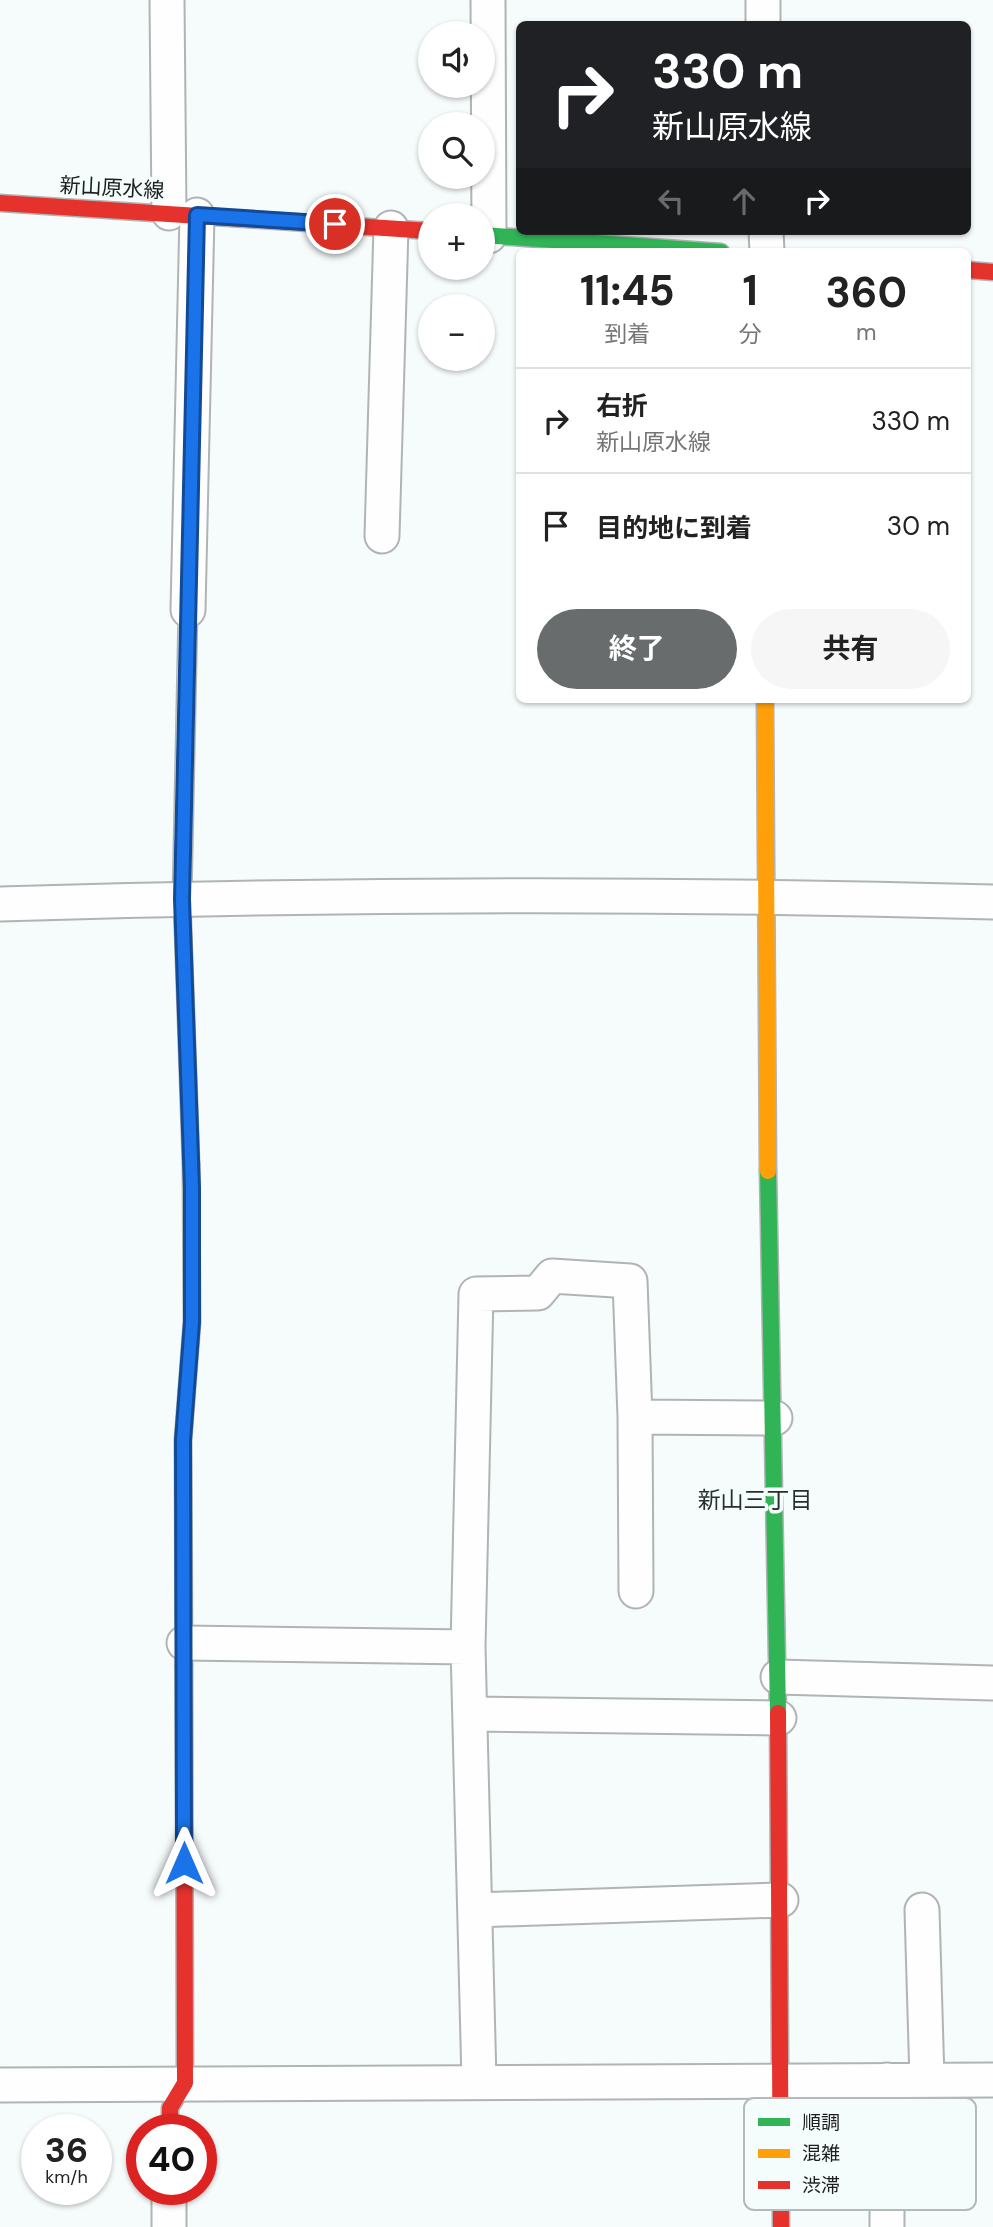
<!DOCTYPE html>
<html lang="ja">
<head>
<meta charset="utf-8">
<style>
	body { margin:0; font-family:"DM Sans","Noto Sans JP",sans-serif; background:#f6f6f6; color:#222; height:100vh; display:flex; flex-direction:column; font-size:26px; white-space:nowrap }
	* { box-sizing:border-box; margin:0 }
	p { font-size:23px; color:#767676 }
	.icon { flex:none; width:38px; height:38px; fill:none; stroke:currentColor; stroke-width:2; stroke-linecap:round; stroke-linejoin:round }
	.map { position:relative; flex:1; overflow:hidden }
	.sheet { position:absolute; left:516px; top:248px; width:455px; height:455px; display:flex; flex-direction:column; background:#fff; border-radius:10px; box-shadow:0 2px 5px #0004 }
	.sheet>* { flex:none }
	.top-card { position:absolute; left:516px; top:21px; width:455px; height:214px; border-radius:10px; box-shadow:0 2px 5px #0004; background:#202124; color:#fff; overflow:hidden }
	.fabs { position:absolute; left:418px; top:21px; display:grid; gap:14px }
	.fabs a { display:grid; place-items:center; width:77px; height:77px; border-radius:50%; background:#fff; box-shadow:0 2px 5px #0004; font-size:35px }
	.speed { position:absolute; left:21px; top:2114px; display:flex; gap:14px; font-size:35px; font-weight:700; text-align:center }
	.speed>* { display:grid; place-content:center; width:91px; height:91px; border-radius:50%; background:#fff; box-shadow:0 2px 5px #0004; line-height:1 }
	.speed small { font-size:18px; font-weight:400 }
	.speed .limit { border:10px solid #d22; background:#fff; color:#111 }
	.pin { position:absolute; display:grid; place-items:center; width:60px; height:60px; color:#fff; margin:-30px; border:4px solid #fff; border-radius:50%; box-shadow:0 2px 7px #0007 }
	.me { position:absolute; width:77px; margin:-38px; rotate:0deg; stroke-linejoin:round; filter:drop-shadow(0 0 5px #0008) }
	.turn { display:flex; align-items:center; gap:24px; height:147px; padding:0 21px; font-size:32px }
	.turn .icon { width:91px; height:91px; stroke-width:2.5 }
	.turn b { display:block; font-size:49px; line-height:60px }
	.lanes { display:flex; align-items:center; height:66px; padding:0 21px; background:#0003; justify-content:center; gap:35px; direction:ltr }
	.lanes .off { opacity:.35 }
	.eta { display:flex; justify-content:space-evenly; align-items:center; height:119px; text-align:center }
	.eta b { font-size:42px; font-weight:700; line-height:49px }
	.cta { display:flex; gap:14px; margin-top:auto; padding:14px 21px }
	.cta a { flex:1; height:80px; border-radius:42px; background:#696c6c; color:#fff; font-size:28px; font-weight:700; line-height:80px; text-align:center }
	.cta a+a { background:#f6f6f6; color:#222 }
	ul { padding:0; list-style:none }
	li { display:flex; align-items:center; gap:21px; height:105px; padding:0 21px; border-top:2px solid #e0e0e0 }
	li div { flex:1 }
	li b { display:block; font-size:26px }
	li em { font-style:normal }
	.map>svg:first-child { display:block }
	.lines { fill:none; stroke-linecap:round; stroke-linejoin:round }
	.lane-casing { stroke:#b0b4b4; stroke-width:21 }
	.street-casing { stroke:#b0b4b4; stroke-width:37 }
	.fast-casing { stroke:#b0b4b4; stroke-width:19 }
	.slow-casing { stroke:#b0b4b4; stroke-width:19 }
	.jam-casing { stroke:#b0b4b4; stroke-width:19 }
	.lane { stroke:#fefefe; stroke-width:18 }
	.street { stroke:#fefefe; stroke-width:33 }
	.fast { stroke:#30b455; stroke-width:16 }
	.slow { stroke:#ff9f0a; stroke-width:16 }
	.jam { stroke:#e5322d; stroke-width:16 }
	.route-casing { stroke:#114b97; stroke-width:18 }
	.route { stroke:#1a73e8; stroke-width:12 }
	.labels { text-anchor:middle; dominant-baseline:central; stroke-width:7; stroke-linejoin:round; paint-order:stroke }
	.street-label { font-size:21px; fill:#1d1f1f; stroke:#f5fcfc }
	.neighbourhood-label { font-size:23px; fill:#282e2e; stroke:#f5fcfc }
	.key { fill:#f5fcfc; stroke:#b4baba; stroke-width:2 }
	.key-label { font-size:19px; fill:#1d1f1f }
</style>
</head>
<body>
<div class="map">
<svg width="993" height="2227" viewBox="0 0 993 2227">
	<rect width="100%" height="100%" fill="#f6fbfb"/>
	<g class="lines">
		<g class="lane-casing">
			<path id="lane" d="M182 899 188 610"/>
		</g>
		<g class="street-casing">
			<path id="street" d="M167 0 169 213
				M488 0 489 236
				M763 24V0
				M766 231 767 252
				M382 536 391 228
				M188 610 197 215
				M0 904C331 894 662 893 993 902
				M636 1591 635 1417 775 1418
				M184 1643 468 1647
				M778 1677 992 1683
				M470 1714 779 1718
				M475 1910 781 1900
				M922 1910 927 2080
				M479 2081 468 1647 476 1294 538 1293 552 1276 630 1281 635 1417
				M0 2085 993 2080
				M169 2227V2189
				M887 2227V2080"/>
		</g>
		<g class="fast-casing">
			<path id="fast" d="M483 235 721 252
				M182 899 191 1164
				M768 1171 778 1713"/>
		</g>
		<g class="slow-casing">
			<path id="slow" d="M765 700 768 1171
				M184 1665 183 1440 192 1322 191 1164"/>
		</g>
		<g class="jam-casing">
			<path id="jam" d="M0 203 430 231
				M968 270 993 272
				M778 1713 781 2227
				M170 2130V2108L185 2083 184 1665"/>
		</g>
		<use href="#lane" class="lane"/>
		<use href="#street" class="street"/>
		<use href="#fast" class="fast"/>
		<use href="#slow" class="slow"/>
		<use href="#jam" class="jam"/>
	</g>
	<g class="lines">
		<g class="route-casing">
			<path id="route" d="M184 1863 183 1440 192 1322V1188L182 899 197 215 335 224"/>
		</g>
		<use href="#route" class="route"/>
	</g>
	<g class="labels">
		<g class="street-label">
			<text transform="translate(112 188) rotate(3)">新山原水線</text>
		</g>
		<g class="neighbourhood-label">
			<text x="755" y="1500">新山三丁目</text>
		</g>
	</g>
	<rect x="744" y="2098" width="232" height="112" rx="10" class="key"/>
	<rect x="758" y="2118" width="32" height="8" fill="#30b455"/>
	<rect x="758" y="2149" width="32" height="9" fill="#ff9f0a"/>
	<rect x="758" y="2181" width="32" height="8" fill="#e5322d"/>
	<g class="key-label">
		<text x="802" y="2129">順調</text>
		<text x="802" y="2160">混雑</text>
		<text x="802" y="2192">渋滞</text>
	</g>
</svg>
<div class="fabs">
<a><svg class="icon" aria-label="sound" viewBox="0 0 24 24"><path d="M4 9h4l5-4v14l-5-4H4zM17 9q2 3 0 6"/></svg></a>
<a><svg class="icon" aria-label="search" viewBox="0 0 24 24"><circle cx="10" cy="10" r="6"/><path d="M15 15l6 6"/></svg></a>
<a>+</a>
<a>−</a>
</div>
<div class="speed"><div>36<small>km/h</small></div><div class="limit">40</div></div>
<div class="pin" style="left:335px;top:224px;background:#d93025"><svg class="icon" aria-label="arrive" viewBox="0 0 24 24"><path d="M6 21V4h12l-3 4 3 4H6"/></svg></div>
<svg class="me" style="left:184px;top:1863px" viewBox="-20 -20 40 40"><path d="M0-17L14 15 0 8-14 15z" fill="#1a73e8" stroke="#fff" stroke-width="4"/></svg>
<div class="top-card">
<div class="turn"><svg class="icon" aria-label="right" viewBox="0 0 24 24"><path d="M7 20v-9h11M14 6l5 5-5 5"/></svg><div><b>330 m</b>新山原水線</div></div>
<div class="lanes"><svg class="icon off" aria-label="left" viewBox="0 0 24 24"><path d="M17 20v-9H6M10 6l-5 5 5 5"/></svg><svg class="icon off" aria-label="ahead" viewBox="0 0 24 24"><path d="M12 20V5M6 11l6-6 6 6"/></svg><svg class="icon" aria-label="right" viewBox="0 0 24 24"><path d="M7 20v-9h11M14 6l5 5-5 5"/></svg></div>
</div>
<section class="sheet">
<div class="eta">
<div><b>11:45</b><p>到着</p></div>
<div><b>1</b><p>分</p></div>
<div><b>360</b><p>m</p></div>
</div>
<ul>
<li><svg class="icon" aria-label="right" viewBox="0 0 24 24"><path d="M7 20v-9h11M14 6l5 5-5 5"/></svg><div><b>右折</b><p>新山原水線</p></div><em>330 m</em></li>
<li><svg class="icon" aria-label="arrive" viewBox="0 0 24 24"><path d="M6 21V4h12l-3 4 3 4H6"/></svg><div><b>目的地に到着</b></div><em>30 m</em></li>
</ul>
<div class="cta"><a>終了</a><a>共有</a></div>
</section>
</div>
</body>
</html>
